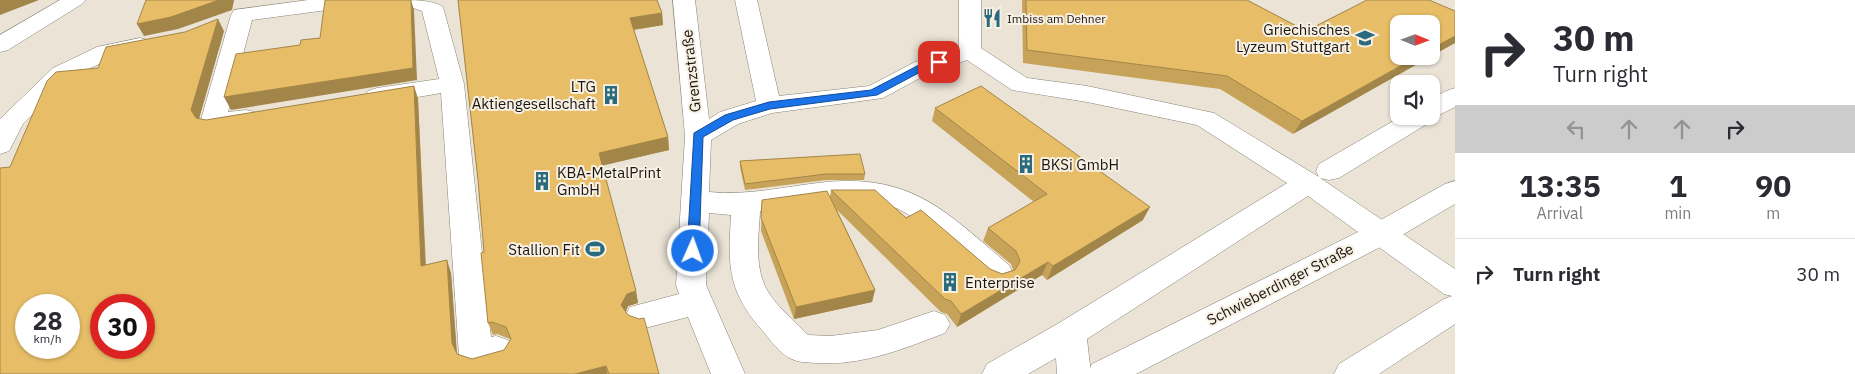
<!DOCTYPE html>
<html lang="en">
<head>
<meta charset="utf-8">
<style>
	body { margin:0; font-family:"IBM Plex Sans",sans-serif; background:#f7f7f7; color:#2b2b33; height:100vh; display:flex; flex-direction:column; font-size:19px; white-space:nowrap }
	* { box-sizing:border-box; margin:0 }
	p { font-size:16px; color:#7c7c81 }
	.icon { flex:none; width:28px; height:28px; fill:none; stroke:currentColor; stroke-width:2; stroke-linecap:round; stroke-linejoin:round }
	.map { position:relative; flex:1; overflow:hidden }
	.sheet { display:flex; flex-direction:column; background:#fff; width:400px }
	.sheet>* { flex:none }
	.hud { background:#fff; color:#2b2b33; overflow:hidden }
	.needle { width:32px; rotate:91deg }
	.fabs { position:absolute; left:1390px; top:15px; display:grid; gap:10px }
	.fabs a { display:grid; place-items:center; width:50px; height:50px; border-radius:10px; background:#fff; box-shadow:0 1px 4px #0004; font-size:25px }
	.speed { position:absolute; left:15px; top:294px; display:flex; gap:10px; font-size:25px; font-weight:700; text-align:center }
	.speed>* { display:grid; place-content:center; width:65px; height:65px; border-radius:50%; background:#fff; box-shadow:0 1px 4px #0004; line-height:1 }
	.speed small { font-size:12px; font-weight:400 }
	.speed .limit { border:8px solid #d22; background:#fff; color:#111 }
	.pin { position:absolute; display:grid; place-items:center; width:42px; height:42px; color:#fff; margin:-21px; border-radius:10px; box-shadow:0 2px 8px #0006 }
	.me { position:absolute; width:55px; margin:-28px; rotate:2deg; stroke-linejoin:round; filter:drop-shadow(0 0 4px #0008) }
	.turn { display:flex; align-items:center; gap:18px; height:105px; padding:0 15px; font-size:22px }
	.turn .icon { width:65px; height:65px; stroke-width:2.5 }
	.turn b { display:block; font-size:35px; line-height:42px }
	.lanes { display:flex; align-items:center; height:48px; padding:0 15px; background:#0003; justify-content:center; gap:25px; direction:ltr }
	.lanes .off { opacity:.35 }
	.eta { display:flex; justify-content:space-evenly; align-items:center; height:85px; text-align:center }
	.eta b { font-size:30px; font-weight:800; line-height:35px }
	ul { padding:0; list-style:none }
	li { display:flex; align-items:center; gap:15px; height:70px; padding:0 15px; border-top:1px solid #e1e1e2 }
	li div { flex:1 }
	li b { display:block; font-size:19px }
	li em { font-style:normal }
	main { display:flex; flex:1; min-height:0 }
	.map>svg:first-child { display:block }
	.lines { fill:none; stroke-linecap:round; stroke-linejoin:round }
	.minor-casing { stroke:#898377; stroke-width:1 }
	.major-casing { stroke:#898377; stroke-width:1 }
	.minor { fill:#fff; fill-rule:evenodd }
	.major { fill:#fff; fill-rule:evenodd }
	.wall { fill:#c7a359 }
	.shaded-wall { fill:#a28548 }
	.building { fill:#e7be67; stroke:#a28548; fill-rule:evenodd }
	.route { fill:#1a73e8; stroke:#114b97 }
	.labels { text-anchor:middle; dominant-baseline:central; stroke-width:4; stroke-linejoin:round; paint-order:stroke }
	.far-poi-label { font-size:12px; fill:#191612; stroke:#f7f0e3; text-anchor:start }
	.poi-label { font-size:15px; fill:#191612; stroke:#f7f0e3; text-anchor:end }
	.street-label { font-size:15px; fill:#191612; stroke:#f7f0e3 }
</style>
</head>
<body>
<main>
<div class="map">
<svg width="1455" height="374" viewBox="0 0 1455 374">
	<rect width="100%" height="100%" fill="#eae3d6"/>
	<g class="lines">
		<g class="minor-casing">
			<path id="minor" d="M60 0H86L82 4 8 50 0 52V35Z
				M308 0H368L364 4 357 6 252 20 228 112 246 110 255 112 259 118 255 124C239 128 220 133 204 129L200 123 231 15 234 10Z
				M398 0C411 0 435 0 443 7L464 84 491 337 496 336 508 340 513 350 508 360 476 369 464 365 459 355 441 93 377 104 368 101 365 96 368 91 377 88 439 79 422 11 402 4Z
				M673 0H695L709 119 720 112 756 101 735 0H757L779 96 869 86 915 62 959 47V0H981V48L1027 78 1087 86 1214 113 1319 177 1316 171 1319 164 1402 116H1431V99L1446 91 1455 88V107L1433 118 1430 122 1339 178 1329 180 1320 178 1455 269V324L1379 374H1334L1339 364 1444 299 1452 296 1444 294 1308 196 1087 339 1091 374H1057L1056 358 1028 374H982L987 364 1059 323 1287 183 1197 125 1087 102 1012 90 967 60 931 72 883 98 772 113 738 124 711 140 709 192C749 196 787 186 826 182 914 174 947 213 1009 265L1013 273 1009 281 998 285 987 281C961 258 921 215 888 205 848 193 800 206 760 211 759 233 755 260 763 281 770 302 793 319 808 335L830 336 878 330 934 311 945 315 950 324 945 333C903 349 862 366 816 363 807 362 798 363 790 358 779 353 769 338 761 329 727 290 728 264 731 215L709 213 706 285 745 374H711L688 317 641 329 630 325 625 316 630 307 679 294 676 285 685 136Z
				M140 38 148 40 151 45 148 50 112 58 69 78 23 124 9 151 0 154V119L53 68 97 47Z"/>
		</g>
		<g class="major-casing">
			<path id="major" d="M1455 181V204L1390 242 1136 374H1087L1092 364 1370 226 1445 184Z"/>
		</g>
		<use href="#minor" class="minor"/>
		<use href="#major" class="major"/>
	</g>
	<path class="wall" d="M458 0 662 13 663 25 634 30 668 137 669 150 602 165 636 291 638 303 628 306 626 312 659 374H0L10 167 98 68 224 31 199 119 206 120 414 86 418 99 426 265 451 273 457 354 472 359 504 350 510 340V339L497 334 493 335 488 323 484 252 478 180Z
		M1022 0H1247L1306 31 1429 0 1293 134 1220 89 1023 63Z
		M935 108 1143 220 1047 280 1042 275 957 327 947 314 941 312 837 210 875 290 872 302 794 319 761 231 762 200 830 197 831 190 906 218 990 269 1002 274 1013 270 1011 264 983 241 988 228 1034 202 932 121Z
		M740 161 865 174 864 180H826L745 190 740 167Z"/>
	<path class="shaded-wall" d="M0 0H39L0 15Z
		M219 0H234L232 10 178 29 144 36 137 24Z
		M411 0 414 10 417 80 231 110 224 97Z
		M662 13 663 25 631 30 630 18Z
		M218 19 224 31 198 122 191 110Z
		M1455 36V43L1293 134 1302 121 1418 56H1431V49Z
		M414 86 418 99 426 278 421 266Z
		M668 137 669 150 601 166 599 153Z
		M1150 207 1143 220 1047 280 1053 266Z
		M447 260 451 273 457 355 452 343Z
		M1048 262 1042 275 957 327 961 314Z
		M875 290 872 302 794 319 796 307Z
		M636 291 638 303 628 306 623 317 621 305 627 294Z
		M606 366 607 374H575Z"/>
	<path class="building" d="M146 0H219L171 17 137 24Z
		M325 0H411L413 68 224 97 236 54 300 45 301 40 320 38Z
		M458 0H657L662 13 630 18 668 137 599 153 636 291 627 294 621 305 628 315 639 319 644 318 659 374H609L606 366 575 374H0V168L10 167 47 81 56 72 98 68 106 47 185 32 218 19 191 110 196 118 206 120 414 86 421 266 447 260 452 343 457 354 472 359 504 350 511 339 506 327 492 322 488 323 481 253 484 252 478 180ZM26 305H69V348H26ZM101 305H144V348H101Z
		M1026 0H1247L1306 31 1367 0H1429L1455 11V36L1431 49V24H1399V56H1418L1302 121 1227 76 1027 50Z
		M981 86 1150 207 1053 266 1048 262 961 314 951 301 945 299 831 190H875L906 218 921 210 990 269 1002 274 1015 270 1020 261 1016 251 988 228 1047 194 935 108Z
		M860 154 865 174H826L745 184 740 161Z
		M827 191 875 290 796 307 761 218 762 200Z"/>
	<path class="route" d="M939 59 942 60V64L926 69 877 95 770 109 733 120 703 137 699 251 697 255H688L687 251 694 133 725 115 769 102 871 90 919 65Z"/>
	<defs>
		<g id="restaurant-bare" transform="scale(1.5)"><path d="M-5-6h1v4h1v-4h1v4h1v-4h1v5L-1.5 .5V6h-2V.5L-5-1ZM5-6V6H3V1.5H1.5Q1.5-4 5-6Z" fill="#2a6a7f" stroke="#f7f0e3" stroke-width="2.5" paint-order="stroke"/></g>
		<g id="school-bare" transform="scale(1.5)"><path d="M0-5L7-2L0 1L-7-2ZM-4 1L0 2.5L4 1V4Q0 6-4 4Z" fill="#2a6a7f" stroke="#f7f0e3" stroke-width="2.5" paint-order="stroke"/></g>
		<g id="building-bare" transform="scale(1.5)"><path d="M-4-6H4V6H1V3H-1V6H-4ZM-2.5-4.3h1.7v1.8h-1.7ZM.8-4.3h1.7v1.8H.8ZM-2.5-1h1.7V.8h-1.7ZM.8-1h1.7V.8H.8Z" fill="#2a6a7f" stroke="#f7f0e3" stroke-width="2.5" paint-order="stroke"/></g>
		<g id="stadium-bare" transform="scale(1.5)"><path d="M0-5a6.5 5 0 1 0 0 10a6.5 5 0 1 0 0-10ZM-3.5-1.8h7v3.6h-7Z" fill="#2a6a7f" stroke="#f7f0e3" stroke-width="2.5" paint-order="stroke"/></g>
	</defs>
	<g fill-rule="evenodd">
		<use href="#restaurant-bare" x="992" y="18"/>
		<use href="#school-bare" x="1365" y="38"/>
		<use href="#building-bare" x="611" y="95"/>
		<use href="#building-bare" x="1026" y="164"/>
		<use href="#building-bare" x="542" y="181"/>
		<use href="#stadium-bare" x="595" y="249"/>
		<use href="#building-bare" x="950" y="282"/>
	</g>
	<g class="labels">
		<g class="far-poi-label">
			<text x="1007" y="18">Imbiss am Dehner</text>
		</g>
		<g class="poi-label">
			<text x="1350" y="29">Griechisches<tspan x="1350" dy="17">Lyzeum Stuttgart</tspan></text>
			<text x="596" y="86">LTG<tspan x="596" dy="17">Aktiengesellschaft</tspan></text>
			<text x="1041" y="164" text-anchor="start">BKSi GmbH</text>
			<text x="557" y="172" text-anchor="start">KBA-MetalPrint<tspan x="557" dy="17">GmbH</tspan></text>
			<text x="580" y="249">Stallion Fit</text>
			<text x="965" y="282" text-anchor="start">Enterprise</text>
		</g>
		<g class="street-label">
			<text transform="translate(691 71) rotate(-96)">Grenzstraße</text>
			<text transform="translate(1280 284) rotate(-27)">Schwieberdinger Straße</text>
		</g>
	</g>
</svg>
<div class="fabs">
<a><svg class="needle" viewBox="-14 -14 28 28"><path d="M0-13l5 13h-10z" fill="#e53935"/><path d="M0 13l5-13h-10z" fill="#7c7c81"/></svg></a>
<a><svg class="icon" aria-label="sound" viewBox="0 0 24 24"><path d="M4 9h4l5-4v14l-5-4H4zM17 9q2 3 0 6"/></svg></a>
</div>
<div class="speed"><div>28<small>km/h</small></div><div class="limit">30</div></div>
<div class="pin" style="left:939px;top:62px;background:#d93025"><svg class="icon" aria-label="arrive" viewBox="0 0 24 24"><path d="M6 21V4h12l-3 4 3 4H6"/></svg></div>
<svg class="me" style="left:693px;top:251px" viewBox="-20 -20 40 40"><circle r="17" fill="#1a73e8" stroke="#fff" stroke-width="3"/><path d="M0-11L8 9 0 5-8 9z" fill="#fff"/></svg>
</div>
<section class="sheet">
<div class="hud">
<div class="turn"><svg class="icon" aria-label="right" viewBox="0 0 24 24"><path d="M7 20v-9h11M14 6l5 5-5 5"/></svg><div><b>30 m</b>Turn right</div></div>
<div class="lanes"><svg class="icon off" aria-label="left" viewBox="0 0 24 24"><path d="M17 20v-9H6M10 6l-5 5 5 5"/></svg><svg class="icon off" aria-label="ahead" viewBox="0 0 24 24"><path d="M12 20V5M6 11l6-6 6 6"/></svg><svg class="icon off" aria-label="ahead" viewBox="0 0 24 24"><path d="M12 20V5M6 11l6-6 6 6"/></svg><svg class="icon" aria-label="right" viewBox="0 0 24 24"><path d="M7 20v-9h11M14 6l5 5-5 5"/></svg></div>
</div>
<div class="eta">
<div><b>13:35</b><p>Arrival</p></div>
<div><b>1</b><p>min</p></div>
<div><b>90</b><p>m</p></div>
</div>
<ul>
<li><svg class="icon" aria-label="right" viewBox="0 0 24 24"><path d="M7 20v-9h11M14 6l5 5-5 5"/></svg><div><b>Turn right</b></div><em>30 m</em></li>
</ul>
</section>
</main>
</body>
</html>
